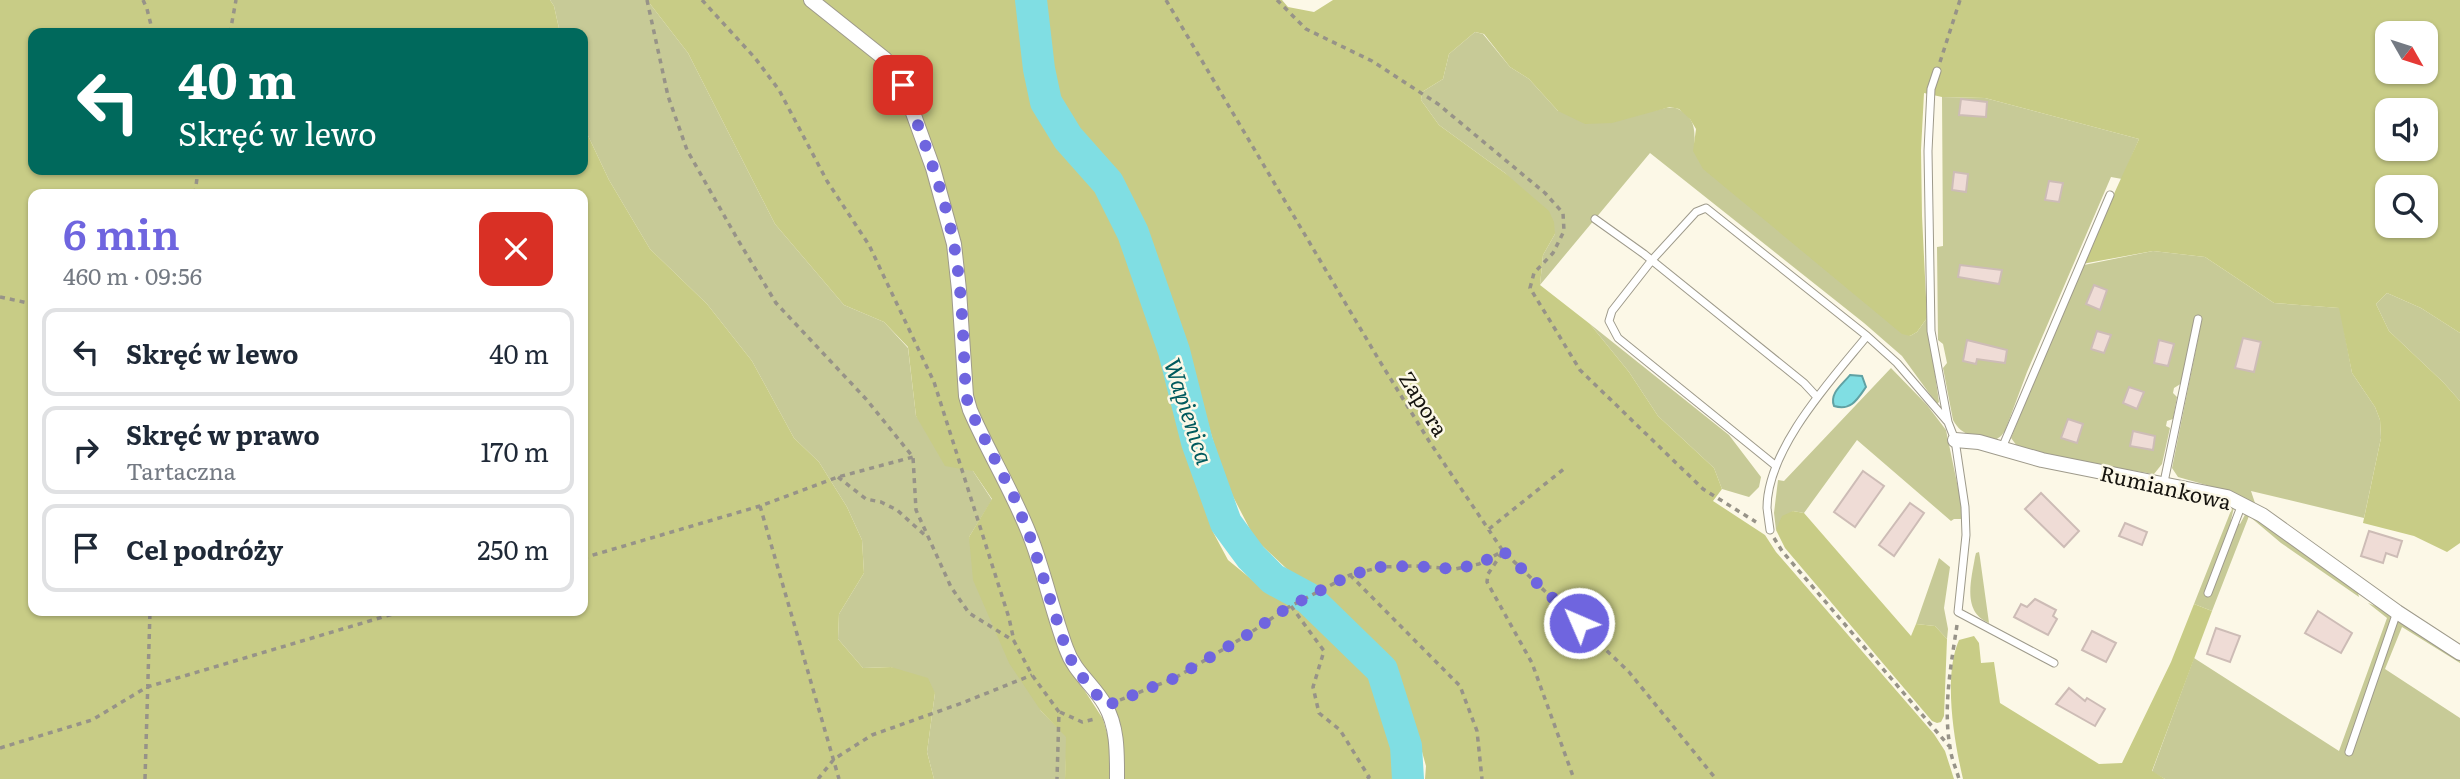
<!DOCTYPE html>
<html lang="pl">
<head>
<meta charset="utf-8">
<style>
	body { margin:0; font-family:Literata,serif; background:#f6f6f7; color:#1f2937; height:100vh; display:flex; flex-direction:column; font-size:26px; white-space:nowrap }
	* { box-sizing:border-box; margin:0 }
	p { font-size:23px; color:#747a83 }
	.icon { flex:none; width:38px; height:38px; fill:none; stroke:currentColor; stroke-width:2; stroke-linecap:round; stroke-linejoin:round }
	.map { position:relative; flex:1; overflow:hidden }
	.sheet { position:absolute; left:28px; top:189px; width:560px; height:427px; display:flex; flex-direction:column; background:#fff; border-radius:14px; box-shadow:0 2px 5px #0004 }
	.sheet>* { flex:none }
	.banner { position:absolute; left:28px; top:28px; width:560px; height:147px; border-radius:14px; box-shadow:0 2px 5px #0004; background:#00695c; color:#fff; overflow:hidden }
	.needle { width:46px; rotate:129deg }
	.buttons { position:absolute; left:2375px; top:21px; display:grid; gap:14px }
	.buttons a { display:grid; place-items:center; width:63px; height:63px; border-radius:14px; background:#fff; box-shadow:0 2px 5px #0004; font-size:35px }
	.pin { position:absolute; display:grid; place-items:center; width:60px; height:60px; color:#fff; margin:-30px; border-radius:14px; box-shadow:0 4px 10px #0006 }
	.me { position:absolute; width:77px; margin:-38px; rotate:315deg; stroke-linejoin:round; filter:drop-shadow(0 0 5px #0008) }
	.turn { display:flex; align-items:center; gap:24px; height:147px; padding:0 35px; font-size:32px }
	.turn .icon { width:91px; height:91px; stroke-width:2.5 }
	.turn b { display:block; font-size:49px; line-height:60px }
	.round { display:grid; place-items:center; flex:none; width:74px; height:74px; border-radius:14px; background:#f6f6f7 }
	.summary { display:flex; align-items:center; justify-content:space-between; height:119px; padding:0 35px }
	h1 { font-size:42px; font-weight:600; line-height:52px; color:#6f65df }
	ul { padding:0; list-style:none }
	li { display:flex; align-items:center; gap:21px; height:88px; margin:0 14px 10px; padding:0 21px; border:4px solid #e0e1e3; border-radius:14px }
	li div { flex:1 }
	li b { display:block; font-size:26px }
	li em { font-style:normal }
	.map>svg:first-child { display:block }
	.green { fill:#c7ca97 }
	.forest { fill:#c8cc86; fill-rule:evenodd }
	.water { fill:#80dee3; stroke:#60a1a3; stroke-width:2 }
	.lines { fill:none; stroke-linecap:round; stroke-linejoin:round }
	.river { stroke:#80dee3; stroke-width:32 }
	.building { fill:#efdcd6; stroke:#cdbcb6; stroke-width:2 }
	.service-casing { stroke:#9e9a8b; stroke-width:9 }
	.minor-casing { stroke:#9e9a8b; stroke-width:16 }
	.path { stroke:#979388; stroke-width:3.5; stroke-dasharray:5 5; stroke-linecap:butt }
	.service { stroke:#fff; stroke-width:7 }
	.minor { stroke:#fff; stroke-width:14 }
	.route { stroke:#6f65df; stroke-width:12; stroke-dasharray:0 21.6 }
	.labels { text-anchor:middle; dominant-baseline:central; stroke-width:5; stroke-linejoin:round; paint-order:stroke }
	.street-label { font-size:21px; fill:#16140f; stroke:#fcf8e7 }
	.water-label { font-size:23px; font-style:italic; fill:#005a5d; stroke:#fcf8e7 }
</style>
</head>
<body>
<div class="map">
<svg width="2460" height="779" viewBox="0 0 2460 779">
	<rect width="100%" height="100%" fill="#fcf8e7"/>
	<path class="green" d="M550 0H647L688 53 775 224 844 305 884 322 908 348 916 416 973 471 992 500 969 537 1041 711 1067 737 1065 779H934L927 752 935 693 891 667 863 668 838 639 839 614 864 573 862 540 847 507 819 462 794 438 752 361 707 304 650 249 609 180 583 125V33H560L554 6Z
		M1475 32 1483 34 1510 67 1529 79 1558 111C1587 111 1623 115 1651 111 1660 110 1669 105 1678 109 1697 118 1695 133 1694 151L1910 336 1917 332 1927 318 1939 402 1937 404 1902 356 1864 323 1650 153 1540 285 1543 255 1555 234 1505 173 1439 125 1421 100 1422 92 1443 79 1449 54Z
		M1942 97 1985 98 2139 139 2122 179 2111 177 2027 372 2005 431 2001 436 1994 441C1977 437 1962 437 1953 420L1943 368 1947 363 1943 344 1938 340 1937 247 1943 246Z
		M2153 251 2205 257 2274 303 2340 308 2352 373 2375 407 2380 420 2381 438 2364 518 2251 491 2255 503 2285 525 2224 490 2178 477 2172 468 2202 319 2195 316 2182 383 2174 388 2173 393 2177 397 2173 419 2167 421 2166 426 2170 428 2162 464 2154 474 2048 457 2017 446 2011 438 2028 396 2027 393 2084 265Z
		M2387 293 2421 308 2460 333V401L2443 382 2389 331 2376 304Z
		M1590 324 1729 435 1761 477 1759 487 1749 497 1722 489 1714 468 1658 416 1629 372Z
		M1891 368 1927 405 1946 430 1962 507V519H1954L1951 521 1857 440 1804 513 1793 511 1776 530 1774 513 1778 480 1784 481Z
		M2217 501 2234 507 2231 520 2240 524 2247 511 2358 593 2359 597 2281 543 2249 516 2212 611 2194 604 2232 508 2216 504Z
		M1979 552 1980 558 1989 623C1962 612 1971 581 1975 557L1976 553Z
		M1939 558 1950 567 1944 608 1948 629 1947 639 1935 626 1916 624Z
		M2368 603 2381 608 2460 659V663L2402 627 2385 669 2460 718V779H2165L2152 772 2194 658 2339 751 2387 618Z"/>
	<path class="forest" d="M0 0H550L554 6 560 33H33V170H583V125L609 180 650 249 707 304 752 361 794 438 819 462 847 507 862 540 864 573 839 614 838 639 863 668 891 667 928 678 935 693 927 752 934 779H0ZM583 194V611H33V194Z
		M647 0H804L892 74 911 118 950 245 961 396 1011 498 1072 671 1103 719 1110 744 1111 779H1065L1066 737 1041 711 1009 663 973 580 969 537 992 499 973 471 945 466 916 416 908 347 884 322 844 305 775 224 688 53Z
		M816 0H1021L1027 70 1036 107 1058 147 1099 190 1121 235 1163 351 1213 532 1228 560 1256 583 1285 599 1324 630 1370 678 1394 748 1397 779H1122L1118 722 1114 707 1104 691 1074 657 973 407 962 289 907 83Z
		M1041 0H1282L1288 7 1314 12 1333 0H2460V333L2421 308 2387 293 2376 304 2389 331 2443 382 2460 401V543L2447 552 2414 536 2363 523 2381 438 2380 420 2375 407 2352 373 2339 308 2274 303 2205 257 2153 251 2082 264 2139 139 1985 98 1942 97 1924 93 1921 150 1922 216 1927 318 1917 332 1910 336 1902 334 1703 169 1693 151 1696 129 1690 119 1679 109 1670 107 1612 123 1585 124 1558 111 1529 79 1510 67 1484 34 1475 32 1449 54 1443 79 1422 92 1421 100 1439 125 1505 173 1549 211 1554 222 1555 234 1543 255 1540 285 1590 324 1629 372 1658 416 1714 468 1722 489 1713 501 1765 535 1776 552 1934 734 1945 751 1954 779H1425L1426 766 1409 705 1392 663 1344 614 1288 570 1255 539 1225 481 1199 393 1161 289 1143 232 1117 183 1074 132 1056 100ZM2387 33H2426V72H2387ZM2387 110H2426V149H2387ZM2387 187H2426V226H2387Z
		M1793 511 1804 513 1911 636 1916 624 1935 626 1947 639 1944 716 1941 722 1937 723 1932 721 1785 548 1776 530 1782 516Z
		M2194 604 2212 611 2152 771 2165 779H1963C1954 741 1943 676 1959 640L1974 636 1979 643 1981 663 1994 662 2000 703 2099 764 2122 763 2171 662Z"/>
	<path class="water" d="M1850 375 1862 376 1866 387C1857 400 1851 411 1834 406 1829 393 1843 384 1850 375Z"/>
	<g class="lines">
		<path class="river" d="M1031 0 1039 69 1046 102 1068 138 1108 183 1133 233 1174 351 1197 442 1226 523 1251 557 1273 579 1308 598 1382 670 1406 746 1408 779"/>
	</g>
	<path class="building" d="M1961 99 1987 102 1986 117 1959 115Z
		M1954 172 1968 174 1966 192 1952 190Z
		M2049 181 2063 183 2059 202 2045 200Z
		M1960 265 2002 270 1999 284 1958 277Z
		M2094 285 2107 290 2100 310 2086 304Z
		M2097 331 2111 335 2104 353 2091 349Z
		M2243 338 2261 342 2254 372 2235 368Z
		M1967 340 2007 350 2005 363 1977 359 1976 364 1963 361Z
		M2159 340 2174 344 2168 366 2154 363Z
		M2129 387 2144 392 2137 409 2123 403Z
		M2068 419 2083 424 2077 443 2061 438Z
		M2133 431 2155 436 2153 450 2130 446Z
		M1863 471 1884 486 1855 527 1834 512Z
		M2041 493 2079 531 2064 547 2025 509Z
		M1910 503 1924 513 1894 556 1879 545Z
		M2125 523 2147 532 2142 545 2119 536Z
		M2369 531 2402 541 2397 557 2386 553 2383 563 2361 556Z
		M2035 599 2056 610 2053 616 2057 619 2048 635 2014 617 2021 604 2027 607Z
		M2318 611 2352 633 2341 653 2305 633Z
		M2216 628 2240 636 2230 662 2207 654Z
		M2092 631 2116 643 2106 662 2082 650Z
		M2069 688 2085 701 2087 698 2105 709 2095 726 2056 704Z"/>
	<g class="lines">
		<g class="service-casing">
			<path id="service" d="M1937 71 1931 89 1928 151 1931 331 1948 422 1955 440 1965 507 1966 535 1958 612 2054 663
				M1595 219 1644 254 1804 383 1817 397
				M2002 448 2110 195
				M1776 466 1618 338 1609 321 1612 311 1652 260 1696 212 1706 208 1867 336
				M2164 482 2198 319
				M1770 530C1769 523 1768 516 1767 508 1767 449 1831 380 1867 336L1897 363 1947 421
				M2208 593 2242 504
				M2349 752 2397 612"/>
		</g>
		<g class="minor-casing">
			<path id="minor" d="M811 0 885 59 903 85 933 168 954 244 959 290 966 396 970 410C989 454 1015 495 1032 541 1045 576 1053 613 1066 648 1074 672 1094 685 1105 705 1118 727 1117 755 1117 779
				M1955 440 1979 442 2042 460 2227 497 2262 515 2397 612 2460 653"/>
		</g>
		<path class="path" d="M143 0 147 9 153 33
			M647 0 668 96 687 150 738 240 776 303 866 399 913 457 916 510 951 587 969 613 1014 641
			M702 0 755 58 779 90 827 181 869 245 934 382 1009 618 1014 641 1032 675 1059 712 1057 779
			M1166 0 1379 360 1429 441 1503 551 1629 672 1716 779
			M1277 0 1306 29 1372 61 1438 104 1545 193 1563 213 1564 231 1553 253 1534 273 1530 288 1580 370 1703 489 1756 522
			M230 33 236 0
			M1940 62 1960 0
			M195 194 198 170
			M0 297 33 304
			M838 477 866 499 881 502 897 510 927 537
			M760 506 839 779
			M1489 529 1565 468
			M1774 538 1782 551 1949 746
			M1502 553 1488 574 1487 582 1532 663 1574 779
			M583 558 760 506 838 477 913 457
			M1350 575 1460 686 1477 731 1482 779
			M1291 606 1324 651 1313 687 1319 713 1340 730 1369 777 1367 779
			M1957 625C1951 665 1943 707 1950 747 1951 758 1956 768 1959 779
			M1120 700 1175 678 1244 637 1287 608 1350 575 1381 567 1415 566 1455 569 1479 564 1503 551
			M1060 712 1082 722 1095 719
			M0 748 92 720 147 687 403 611
			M145 779 150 611
			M818 779 834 759 872 735 962 703 1032 675"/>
		<use href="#service" class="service"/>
		<use href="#minor" class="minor"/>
	</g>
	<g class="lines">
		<path class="route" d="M903 85C922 137 944 190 954 245 963 294 963 346 966 396L970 410 1014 497 1032 542 1066 649 1075 668 1106 706 1175 678 1244 637 1287 608 1350 575 1381 567 1415 566 1455 569 1479 564 1503 551 1579 623"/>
	</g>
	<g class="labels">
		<g class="street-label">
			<text transform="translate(1425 403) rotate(58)">Zapora</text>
			<text transform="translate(2166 486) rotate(13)">Rumiankowa</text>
		</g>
		<g class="water-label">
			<text transform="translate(1190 411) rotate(72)">Wapienica</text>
		</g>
	</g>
</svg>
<div class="buttons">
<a><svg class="needle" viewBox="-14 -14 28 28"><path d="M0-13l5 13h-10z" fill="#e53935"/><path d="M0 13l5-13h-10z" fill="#747a83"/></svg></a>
<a><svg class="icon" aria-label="sound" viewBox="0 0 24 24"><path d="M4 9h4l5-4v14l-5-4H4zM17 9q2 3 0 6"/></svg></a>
<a><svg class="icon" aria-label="search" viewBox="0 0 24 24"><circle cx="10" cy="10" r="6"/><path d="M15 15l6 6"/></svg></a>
</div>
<div class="pin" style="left:903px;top:85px;background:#d93025"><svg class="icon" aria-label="arrive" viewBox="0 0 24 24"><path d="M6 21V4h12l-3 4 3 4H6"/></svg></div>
<svg class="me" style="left:1579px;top:623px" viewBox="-20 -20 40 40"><circle r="17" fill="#6f65df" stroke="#fff" stroke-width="3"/><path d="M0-11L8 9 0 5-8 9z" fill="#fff"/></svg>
<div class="banner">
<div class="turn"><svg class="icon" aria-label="left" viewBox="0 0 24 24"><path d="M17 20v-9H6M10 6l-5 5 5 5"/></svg><div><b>40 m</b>Skręć w lewo</div></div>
</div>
<section class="sheet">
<div class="summary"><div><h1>6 min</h1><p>460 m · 09:56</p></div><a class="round" style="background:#d93025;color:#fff"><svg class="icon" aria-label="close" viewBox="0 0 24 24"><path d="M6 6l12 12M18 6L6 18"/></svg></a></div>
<ul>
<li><svg class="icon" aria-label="left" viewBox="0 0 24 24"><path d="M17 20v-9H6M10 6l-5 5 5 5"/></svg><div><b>Skręć w lewo</b></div><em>40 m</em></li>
<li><svg class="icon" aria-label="right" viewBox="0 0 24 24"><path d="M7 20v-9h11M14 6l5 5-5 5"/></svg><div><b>Skręć w prawo</b><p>Tartaczna</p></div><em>170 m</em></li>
<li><svg class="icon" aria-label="arrive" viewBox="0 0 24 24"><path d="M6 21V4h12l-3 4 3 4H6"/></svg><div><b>Cel podróży</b></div><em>250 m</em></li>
</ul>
</section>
</div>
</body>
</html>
